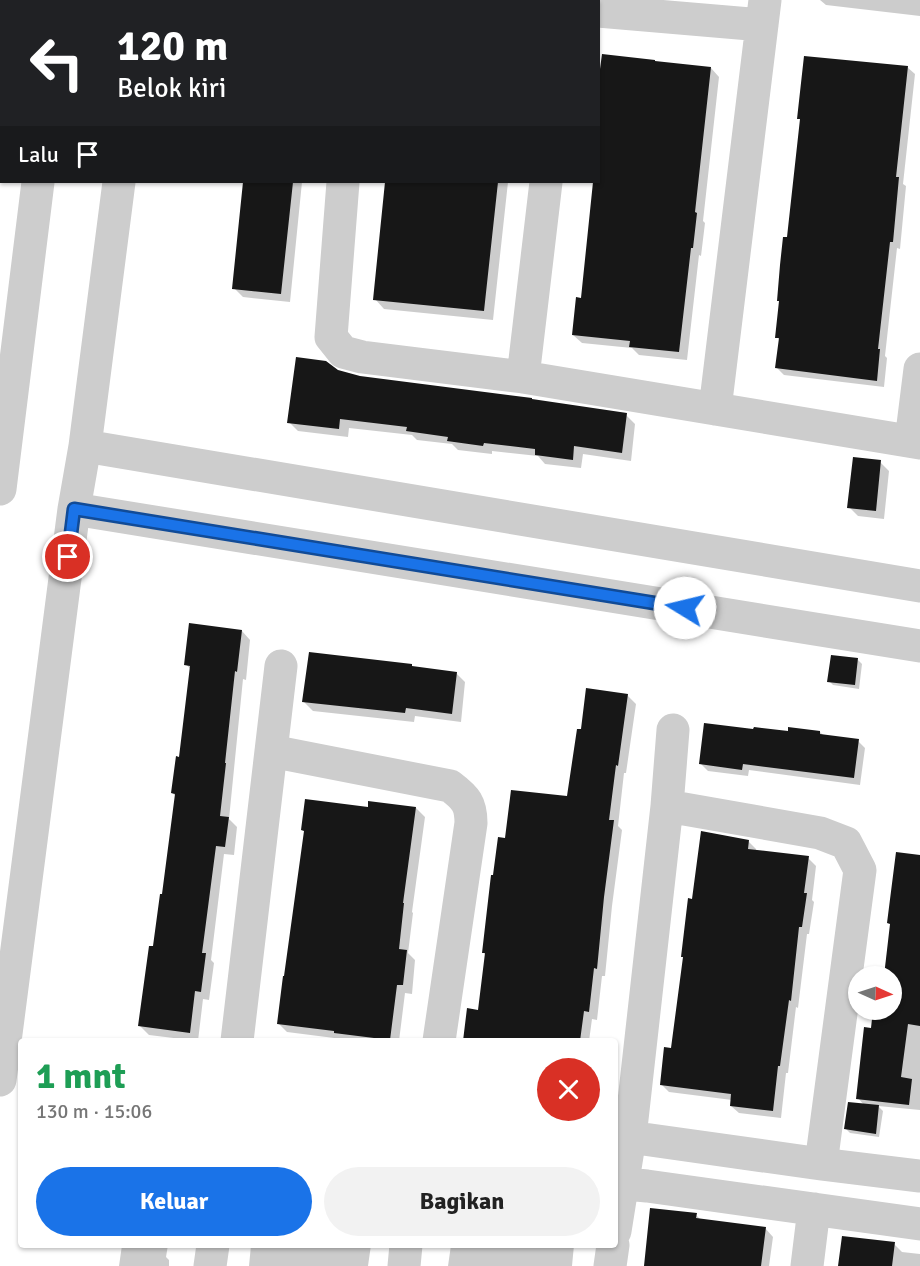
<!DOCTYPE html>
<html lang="id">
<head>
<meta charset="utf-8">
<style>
	body { margin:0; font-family:Signika,sans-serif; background:#f2f2f2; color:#222; height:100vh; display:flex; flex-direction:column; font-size:22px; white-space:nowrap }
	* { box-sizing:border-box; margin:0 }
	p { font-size:20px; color:#767676 }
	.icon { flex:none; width:33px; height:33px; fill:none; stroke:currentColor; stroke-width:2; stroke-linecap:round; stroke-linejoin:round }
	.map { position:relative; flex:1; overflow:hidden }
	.details { position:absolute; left:18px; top:1038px; width:600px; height:210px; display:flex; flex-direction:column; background:#fff; border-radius:6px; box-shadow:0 2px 4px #0004 }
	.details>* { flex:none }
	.guide { position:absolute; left:0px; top:0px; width:600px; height:183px; box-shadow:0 2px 4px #0004; background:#202124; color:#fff; overflow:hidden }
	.needle { width:39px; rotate:93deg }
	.buttons { position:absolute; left:848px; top:966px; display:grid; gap:12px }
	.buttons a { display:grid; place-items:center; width:54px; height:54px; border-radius:50%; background:#fff; box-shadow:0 2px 4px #0004; font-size:30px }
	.pin { position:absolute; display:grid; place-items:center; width:51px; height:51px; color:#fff; margin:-26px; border:3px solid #fff; border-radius:50%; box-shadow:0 2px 6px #0007 }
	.me { position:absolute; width:66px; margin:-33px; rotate:279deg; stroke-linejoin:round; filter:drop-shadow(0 0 4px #0008) }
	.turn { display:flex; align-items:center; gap:21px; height:126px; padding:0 18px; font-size:27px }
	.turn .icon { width:78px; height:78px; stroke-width:2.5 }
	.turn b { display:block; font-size:42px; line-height:51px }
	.then { display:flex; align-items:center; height:57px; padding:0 18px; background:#0003; gap:12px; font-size:22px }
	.round { display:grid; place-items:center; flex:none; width:63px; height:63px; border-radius:32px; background:#f2f2f2 }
	.summary { display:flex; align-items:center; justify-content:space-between; height:102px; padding:0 18px }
	h1 { font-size:36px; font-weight:800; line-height:45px; color:#1e9e55 }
	.button { display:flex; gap:12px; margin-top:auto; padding:12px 18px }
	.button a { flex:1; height:69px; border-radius:36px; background:#1a73e8; color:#fff; font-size:24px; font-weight:800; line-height:69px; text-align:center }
	.button a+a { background:#f2f2f2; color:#222 }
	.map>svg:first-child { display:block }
	.shadow { fill:#0003 }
	.building { fill:#171717 }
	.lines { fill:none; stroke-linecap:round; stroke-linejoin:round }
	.street { stroke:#cdcdcd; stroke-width:33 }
	.route-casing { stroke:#114b97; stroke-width:15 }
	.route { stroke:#1a73e8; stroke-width:10 }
</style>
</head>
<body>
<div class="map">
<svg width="920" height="1266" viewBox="0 0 920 1266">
	<rect width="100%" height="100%" fill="#fff"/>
	<path class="shadow" d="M820 0H920V16L826 5Z
		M907 67 915 74 903 184 906 186 900 249 897 248 885 356 887 358 884 387 784 375 777 368 780 341 777 337 781 303 778 300 789 239 801 121 799 118Z
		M711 68 719 77 703 221 705 223 701 256 699 255 687 360 639 355 632 348 582 343 573 335 582 299 594 182H598Z
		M245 182H302L290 302 243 297 234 288Z
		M387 182H508L493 320 384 309 375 299Z
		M338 372 359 377 626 415 635 424 631 461 583 454 581 468 545 464 538 456 492 451V454L458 450 452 444 417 440 412 435 349 428 348 437 298 431 289 422Z
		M880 462 889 471 884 519 858 516 849 507Z
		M242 631 250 640 246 680 243 679 229 819 237 827 234 855 224 854 211 960 214 963 209 1000 203 999 198 1041 149 1035 140 1026 163 895 176 796 172 793 180 758 191 670 186 664Z
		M858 660 862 664 859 689 833 685 829 681Z
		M456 673 465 682 461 722 415 716 414 722 313 711 304 702Z
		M627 695 636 704 626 773H624L618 826 622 830 612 906 605 976H602L597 1020 592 1019 589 1041H465L479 1011 486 956 483 952 506 840 569 798 582 731Z
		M755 731 820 732 824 736 858 741 865 748 860 785 749 770 748 776 708 771 701 764Z
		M369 808H416L425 817 412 912 413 913 408 953 415 960 412 994 405 993 399 1041H344L342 1039 287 1032 278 1023Z
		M748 841 756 849V851L808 858 816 866 812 900 814 902 809 934H807L798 1008 796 1007 788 1073H786L781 1118 739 1113 731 1106 732 1100 669 1092 662 1085 673 1049 694 900Z
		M920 857V1110L878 1106 883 1111 879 1137 850 1133 846 1129 864 1105 858 1098 872 1029 875 1010H891V976H884L891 925Z
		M696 1215 701 1220 765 1228 773 1237 769 1266H644Z
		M894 1244 902 1252 920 1254V1266H840Z
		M122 1245H168L166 1257 169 1260V1266H119Z
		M251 1245H371L368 1266H249Z
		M451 1245H574L572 1266H448Z"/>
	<path class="building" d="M602 54 655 60V61L711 67 695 212 697 213 693 248H691L679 352 629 347 630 341 572 335 576 297 581 298 593 182H598V84Z
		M804 56 908 66 896 177H899L893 242H890L878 349H880L877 381 775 368 779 338H775L779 301H777L780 265 783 237H787L800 119H797Z
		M243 182H293L281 294 232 289Z
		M385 182H498L484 311 373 300Z
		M296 357 326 361 338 370 360 376 532 398V399L627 413 622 453 574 446 573 460 535 455V449L484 443 483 446 447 441 448 437 406 431 407 427 340 419 339 429 287 423Z
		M853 457 881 460 876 511 847 508Z
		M189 623 242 630 237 672 235 671 225 763H226L220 816 229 817 225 847 216 846 202 953H206L201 992 195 991 190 1033 138 1026 149 946H153L160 894H162L175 794 171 793 176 756 179 757 190 666 184 665Z
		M309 652 412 664V666L457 672 452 714 406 708 405 713 302 702Z
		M831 655 858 658 855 685 827 682Z
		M586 688 628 694 618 766 616 765 609 820H614L604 897 597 969 594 968 589 1012 584 1011 580 1041H463L467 1008 478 1010 485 953H482L491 875H493L498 837 505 838 511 790 567 796 577 729H581Z
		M704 723 753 729 754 727 788 731V727L820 731V734L859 739 854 778 743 764 742 770 699 764Z
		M305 799 368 807V801L416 807 403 903H404L399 949 407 950 403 985H397L390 1040 334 1033V1031L277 1024 283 976H284L304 831 301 830Z
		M701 831 749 840 748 849 809 856 804 893H807L802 927H799L791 1001 789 1000 780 1066H778L773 1111 730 1106 731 1094 660 1085 664 1047 671 1048 683 957H681L688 898 692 899Z
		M896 852 920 855V1026L908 1024 901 1077 912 1079 909 1105 856 1099 864 1027 871 1028 873 1010H891V976H884L890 924 887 923Z
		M848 1102 879 1105 876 1134 844 1129Z
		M650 1208 697 1213 696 1218 766 1227 761 1266H644Z
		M842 1236 895 1242 892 1266H838Z"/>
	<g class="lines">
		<path class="street" d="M512 0 522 2
			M60 2V0
			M143 2V0
			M357 2V0
			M567 2 568 0
			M598 11 762 25
			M343 182 331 337 343 352 362 357 523 377 920 443
			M523 377 546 182
			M715 409 765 0
			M911 441 920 369
			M85 446 920 586
			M0 489 38 182
			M74 509 920 646
			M271 751 450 786C466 798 471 804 471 823L439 1041
			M667 806 820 833 846 843 860 870 821 1164
			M237 1041 281 666
			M0 1080 74 509 85 446 119 182
			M615 1135 821 1164 920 1176
			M615 1183 647 1186 920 1224
			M615 1231 630 1137 667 806 673 730
			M210 1266 213 1245
			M404 1266 406 1245
			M610 1266 613 1245
			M807 1266 814 1209"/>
	</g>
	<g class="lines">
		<g class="route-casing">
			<path id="route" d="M68 557 74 509 685 608"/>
		</g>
		<use href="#route" class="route"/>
	</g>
</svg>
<div class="buttons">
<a><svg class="needle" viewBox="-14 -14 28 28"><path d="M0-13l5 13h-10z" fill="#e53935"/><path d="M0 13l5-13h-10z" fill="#767676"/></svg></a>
</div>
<div class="pin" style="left:68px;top:557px;background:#d93025"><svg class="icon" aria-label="arrive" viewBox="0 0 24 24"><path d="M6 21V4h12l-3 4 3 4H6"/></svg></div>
<svg class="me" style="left:685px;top:608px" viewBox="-20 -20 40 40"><circle r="19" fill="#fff"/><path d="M0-13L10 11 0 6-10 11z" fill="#1a73e8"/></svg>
<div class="guide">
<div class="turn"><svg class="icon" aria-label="left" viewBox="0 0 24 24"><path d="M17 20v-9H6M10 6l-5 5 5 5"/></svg><div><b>120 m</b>Belok kiri</div></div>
<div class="then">Lalu<svg class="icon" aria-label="arrive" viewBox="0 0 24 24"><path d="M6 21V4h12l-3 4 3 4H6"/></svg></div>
</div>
<section class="details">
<div class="summary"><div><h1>1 mnt</h1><p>130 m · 15:06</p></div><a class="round" style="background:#d93025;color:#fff"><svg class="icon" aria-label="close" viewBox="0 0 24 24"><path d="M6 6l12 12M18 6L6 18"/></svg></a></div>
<div class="button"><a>Keluar</a><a>Bagikan</a></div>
</section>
</div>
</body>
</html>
